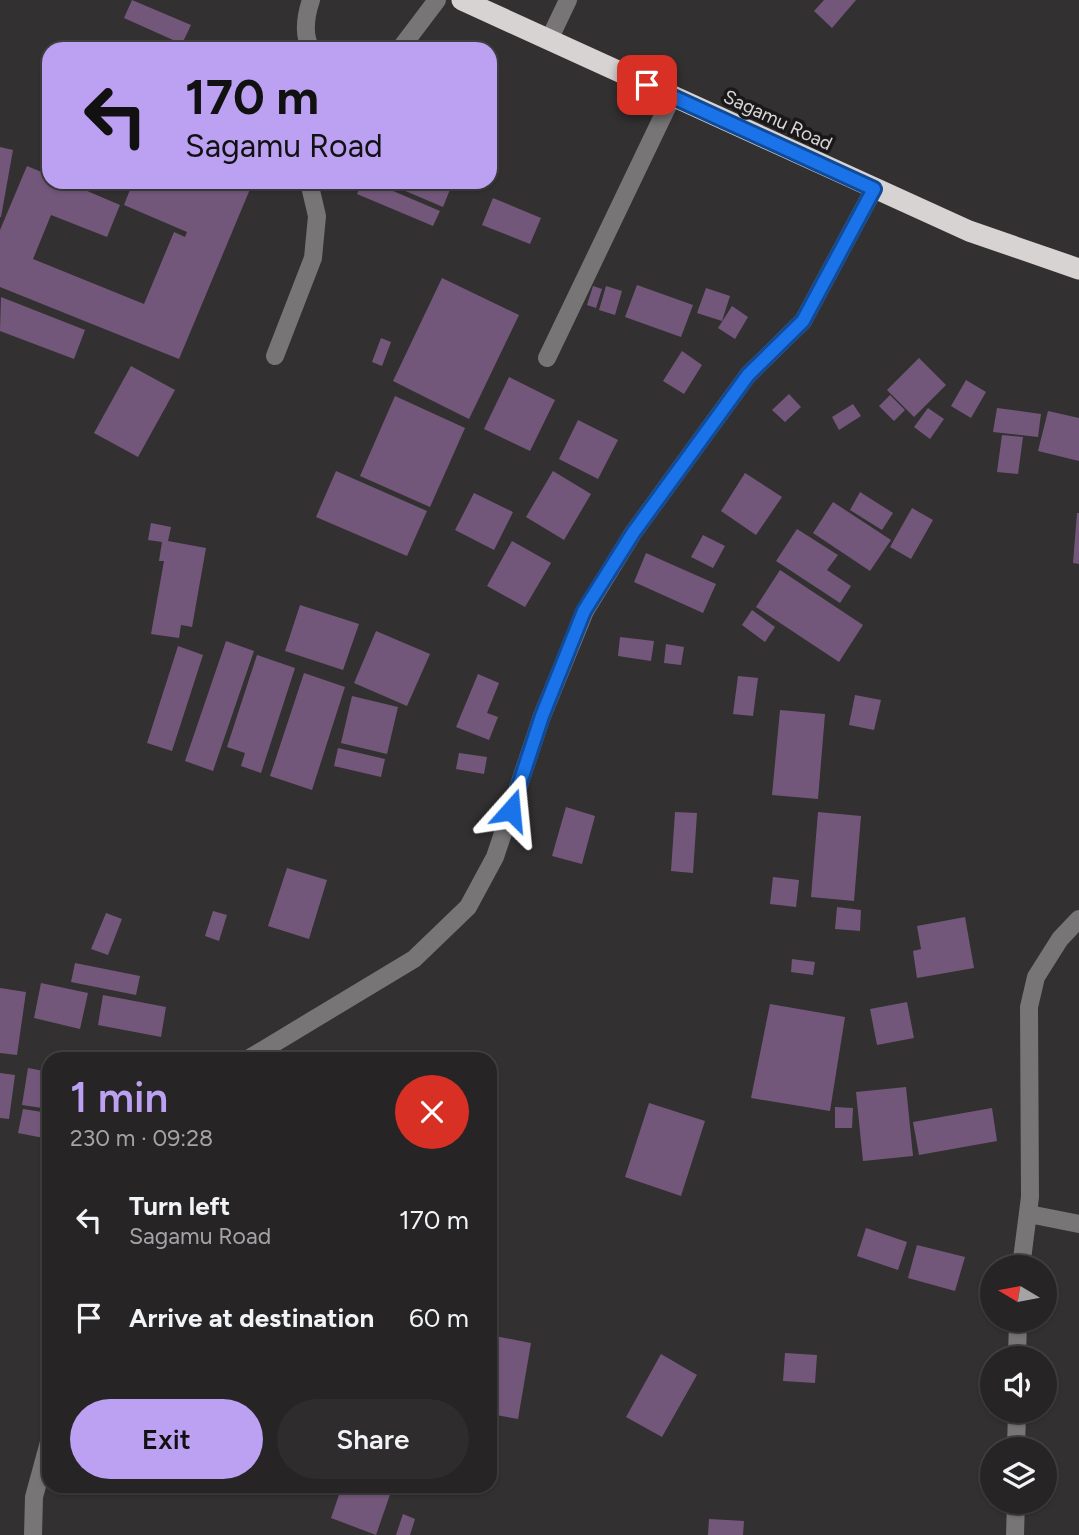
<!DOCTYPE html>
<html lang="en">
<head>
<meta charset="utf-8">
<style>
	body { margin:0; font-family:Figtree,sans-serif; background:#2e2c2d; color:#f1f3f6; height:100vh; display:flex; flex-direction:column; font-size:26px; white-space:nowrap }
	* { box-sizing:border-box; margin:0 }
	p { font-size:23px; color:#a4a4a7 }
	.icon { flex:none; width:38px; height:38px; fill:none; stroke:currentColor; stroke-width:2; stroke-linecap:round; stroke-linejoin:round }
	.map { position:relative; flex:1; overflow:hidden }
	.side { position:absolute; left:42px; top:1052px; width:455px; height:441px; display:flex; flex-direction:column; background:#262425; border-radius:21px; box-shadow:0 2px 5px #0004,0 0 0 2px #424142 }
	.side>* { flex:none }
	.hud { position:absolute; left:42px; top:42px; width:455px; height:147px; border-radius:21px; box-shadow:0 2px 5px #0004,0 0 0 2px #424142; background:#bca0f2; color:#111; overflow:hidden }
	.needle { width:46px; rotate:280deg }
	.tools { position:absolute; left:980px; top:1255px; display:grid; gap:14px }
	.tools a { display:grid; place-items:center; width:77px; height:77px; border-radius:50%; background:#262425; box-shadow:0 2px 5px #0004,0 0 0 2px #424142; font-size:35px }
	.pin { position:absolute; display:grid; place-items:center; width:60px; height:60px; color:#fff; margin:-30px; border-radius:14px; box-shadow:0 4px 10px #0006 }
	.me { position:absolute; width:77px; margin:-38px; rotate:18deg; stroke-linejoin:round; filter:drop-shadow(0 0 5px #0008) }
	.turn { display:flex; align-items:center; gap:24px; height:147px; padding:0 28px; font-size:32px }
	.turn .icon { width:91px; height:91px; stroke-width:2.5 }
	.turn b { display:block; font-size:49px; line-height:60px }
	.round { display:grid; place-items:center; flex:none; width:74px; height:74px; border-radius:37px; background:#2e2c2d }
	.headline { display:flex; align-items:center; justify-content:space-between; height:119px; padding:0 28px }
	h1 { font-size:42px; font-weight:600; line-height:52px; color:#bca0f2 }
	.primary-button { display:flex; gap:14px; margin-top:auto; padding:14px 28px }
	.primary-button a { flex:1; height:80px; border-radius:42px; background:#bca0f2; color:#111; font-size:28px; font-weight:600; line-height:80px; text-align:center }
	.primary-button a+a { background:#2e2c2d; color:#f1f3f6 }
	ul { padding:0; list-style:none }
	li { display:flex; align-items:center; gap:21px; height:98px; padding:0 28px }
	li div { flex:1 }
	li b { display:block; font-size:26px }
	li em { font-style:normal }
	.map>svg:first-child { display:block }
	.building { fill:#73577a }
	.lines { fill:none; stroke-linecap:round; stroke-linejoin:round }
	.minor { stroke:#777575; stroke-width:18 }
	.highway { stroke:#d8d3d3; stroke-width:21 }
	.route-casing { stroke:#114b97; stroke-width:18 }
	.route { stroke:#1a73e8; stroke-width:12 }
	.labels { text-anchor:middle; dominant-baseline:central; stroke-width:7; stroke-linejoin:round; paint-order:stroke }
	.street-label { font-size:19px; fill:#d8d6d7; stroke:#1a1819 }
</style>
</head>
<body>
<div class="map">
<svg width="1079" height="1535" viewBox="0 0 1079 1535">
	<rect width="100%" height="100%" fill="#333031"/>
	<path class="building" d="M132 0 191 25 182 44 124 18Z
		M824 0H856L832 28 814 11Z
		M0 147 13 150 1 217H0Z
		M27 166 49 175V182H66L120 205 107 237 51 215 33 259 144 304 174 232 185 237 187 232 124 205 133 182H253L179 359 0 287V230Z
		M362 182H372L440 211 433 226 357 194Z
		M390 182H453L443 207 389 184Z
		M493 198 541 218 530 244 482 225Z
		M442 278 519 315 469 419 393 381Z
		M637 285 693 305 681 337 625 317Z
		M593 286 602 289 596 308 587 305Z
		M606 286 622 291 615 315 599 310Z
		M706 288 730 296 722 321 697 313Z
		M1 297 85 330 74 359 0 331Z
		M732 306 748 317 735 339 718 328Z
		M381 338 391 342 382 366 372 362Z
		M682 351 702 365 684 394 663 381Z
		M919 358 946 385 914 417 887 390Z
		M131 366 175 390 138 457 94 433Z
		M509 377 555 400 530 451 484 429Z
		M966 380 986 392 971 418 951 406Z
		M789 394 801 407 785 422 772 410Z
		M890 395 905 410 894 421 879 406Z
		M395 396 465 428 430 507 360 476Z
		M853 404 861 416 839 430 832 417Z
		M928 408 944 419 930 439 914 427Z
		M997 408 1041 414 1038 437 993 432Z
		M1048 411 1079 418V461L1038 451Z
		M578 420 618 440 598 479 559 459Z
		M1002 435 1023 437 1018 474 997 472Z
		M336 471 427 511 407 556 316 517Z
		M553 471 591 494 564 540 526 517Z
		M745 473 782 497 756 535 721 511Z
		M860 492 893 513 882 530 850 510Z
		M474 493 513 512 494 550 455 530Z
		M833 502 891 540 870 571 813 533Z
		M912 508 933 520 911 559 890 547Z
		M1077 513H1079V564L1073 563Z
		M151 523 171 527 168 541 206 548 192 627 181 625 179 638 151 634 164 561H159L162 542 148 540Z
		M797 529 838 555 827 570 851 586 840 603 776 561Z
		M703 535 725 546 713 568 691 557Z
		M512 541 551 563 525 607 487 586Z
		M646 553 716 584 703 613 634 582Z
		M780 570 863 625 839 662 756 607Z
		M300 605 359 624 343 670 285 651Z
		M752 610 775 627 765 642 742 625Z
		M376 631 430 654 407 706 354 683Z
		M620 637 654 641 651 661 618 656Z
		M226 641 254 651 213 771 185 761Z
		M666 644 684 647 681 665 664 663Z
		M178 646 203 655 172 751 147 743Z
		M257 655 295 668 261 773 241 766 245 753 227 747Z
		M304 673 345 687 312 790 270 776Z
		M478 674 499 683 487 713 498 717 489 740 456 727Z
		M738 676 758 678 753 716 733 714Z
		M855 695 881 700 874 730 849 725Z
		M352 696 398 707 387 754 341 743Z
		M780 710 825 714 818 799 772 795Z
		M338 748 385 759 381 777 334 766Z
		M459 753 487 757 484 774 456 769Z
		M566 807 595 816 582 864 552 856Z
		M675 812 697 813 693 873 671 871Z
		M818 812 861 816 854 901 811 897Z
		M287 868 327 880 309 939 268 926Z
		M773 877 799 880 796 907 770 904Z
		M837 907 861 910 860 931 835 929Z
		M213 911 227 915 219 941 205 936Z
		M106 913 122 919 108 955 91 949Z
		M965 917 974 968 917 978 913 951 921 949 917 926Z
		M792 959 815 962 813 975 791 972Z
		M75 963 140 976 136 995 71 982Z
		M41 983 88 993 80 1029 34 1018Z
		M0 988 26 992 17 1055 0 1053Z
		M103 995 166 1007 161 1037 98 1025Z
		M907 1002 914 1038 877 1045 870 1009Z
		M770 1004 845 1017 830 1111 751 1098Z
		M28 1068 49 1072V1109L22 1105Z
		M0 1073 15 1075 9 1119 0 1118Z
		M906 1087 913 1156 863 1161 856 1092Z
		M649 1103 705 1121 681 1196 625 1177Z
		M835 1107 853 1108 852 1128H835Z
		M992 1108 997 1141 919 1155 913 1122Z
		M23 1109 49 1113V1139L18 1133Z
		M866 1228 907 1242 898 1270 857 1256Z
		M917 1245 965 1257 955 1291 908 1278Z
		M490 1335 531 1343 518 1419 490 1414Z
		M785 1353 817 1355 815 1383 783 1381Z
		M661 1354 697 1375 662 1437 626 1417Z
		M342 1486H393L376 1535 331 1518Z
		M403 1514 415 1519 410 1535H396Z
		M709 1519 744 1521 743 1535H708Z"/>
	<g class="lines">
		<path class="minor" d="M549 40 568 0
			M311 49C303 35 306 15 311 0
			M400 49 437 0
			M275 356 313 258 317 216 309 182
			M547 358 672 97
			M248 1059 414 959 468 907 495 857 542 716 585 611 633 533 748 375 803 321 874 189
			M1029 1214 1079 1224
			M1021 1267 1030 1197 1029 1007 1036 977 1060 939 1079 919
			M1017 1358 1018 1320
			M1016 1449 1017 1410
			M33 1535 34 1497 49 1442
			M1015 1535 1016 1502"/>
		<path class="highway" d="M462 0 969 231 1079 269"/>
	</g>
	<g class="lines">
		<g class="route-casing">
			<path id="route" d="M511 810 542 716 584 611 633 533 748 375 803 321 874 189 647 85"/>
		</g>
		<use href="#route" class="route"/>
	</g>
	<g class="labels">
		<g class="street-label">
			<text transform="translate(778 120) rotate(25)">Sagamu Road</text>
		</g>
	</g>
</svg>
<div class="tools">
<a><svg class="needle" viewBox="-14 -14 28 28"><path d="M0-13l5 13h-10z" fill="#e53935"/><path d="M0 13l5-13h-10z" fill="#a4a4a7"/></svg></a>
<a><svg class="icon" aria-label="sound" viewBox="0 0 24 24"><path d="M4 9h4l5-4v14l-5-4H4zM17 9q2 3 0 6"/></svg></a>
<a><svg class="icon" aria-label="layers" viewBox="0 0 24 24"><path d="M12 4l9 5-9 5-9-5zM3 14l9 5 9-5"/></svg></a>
</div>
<div class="pin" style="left:647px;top:85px;background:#d93025"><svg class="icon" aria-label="arrive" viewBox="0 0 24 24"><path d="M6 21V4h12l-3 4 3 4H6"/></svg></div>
<svg class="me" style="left:511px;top:810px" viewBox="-20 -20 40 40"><path d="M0-17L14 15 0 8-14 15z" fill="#1a73e8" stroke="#fff" stroke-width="4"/></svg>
<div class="hud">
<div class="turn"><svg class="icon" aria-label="left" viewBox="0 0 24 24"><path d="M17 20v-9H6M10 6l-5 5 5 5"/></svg><div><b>170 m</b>Sagamu Road</div></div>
</div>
<section class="side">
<div class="headline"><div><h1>1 min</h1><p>230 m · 09:28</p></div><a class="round" style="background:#d93025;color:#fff"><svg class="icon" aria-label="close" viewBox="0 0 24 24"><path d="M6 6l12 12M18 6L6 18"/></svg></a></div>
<ul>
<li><svg class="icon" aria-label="left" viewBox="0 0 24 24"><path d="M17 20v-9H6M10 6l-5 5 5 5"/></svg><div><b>Turn left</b><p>Sagamu Road</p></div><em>170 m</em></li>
<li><svg class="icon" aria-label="arrive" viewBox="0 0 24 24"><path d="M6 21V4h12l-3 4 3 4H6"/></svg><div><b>Arrive at destination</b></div><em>60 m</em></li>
</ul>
<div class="primary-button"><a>Exit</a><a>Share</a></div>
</section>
</div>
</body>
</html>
